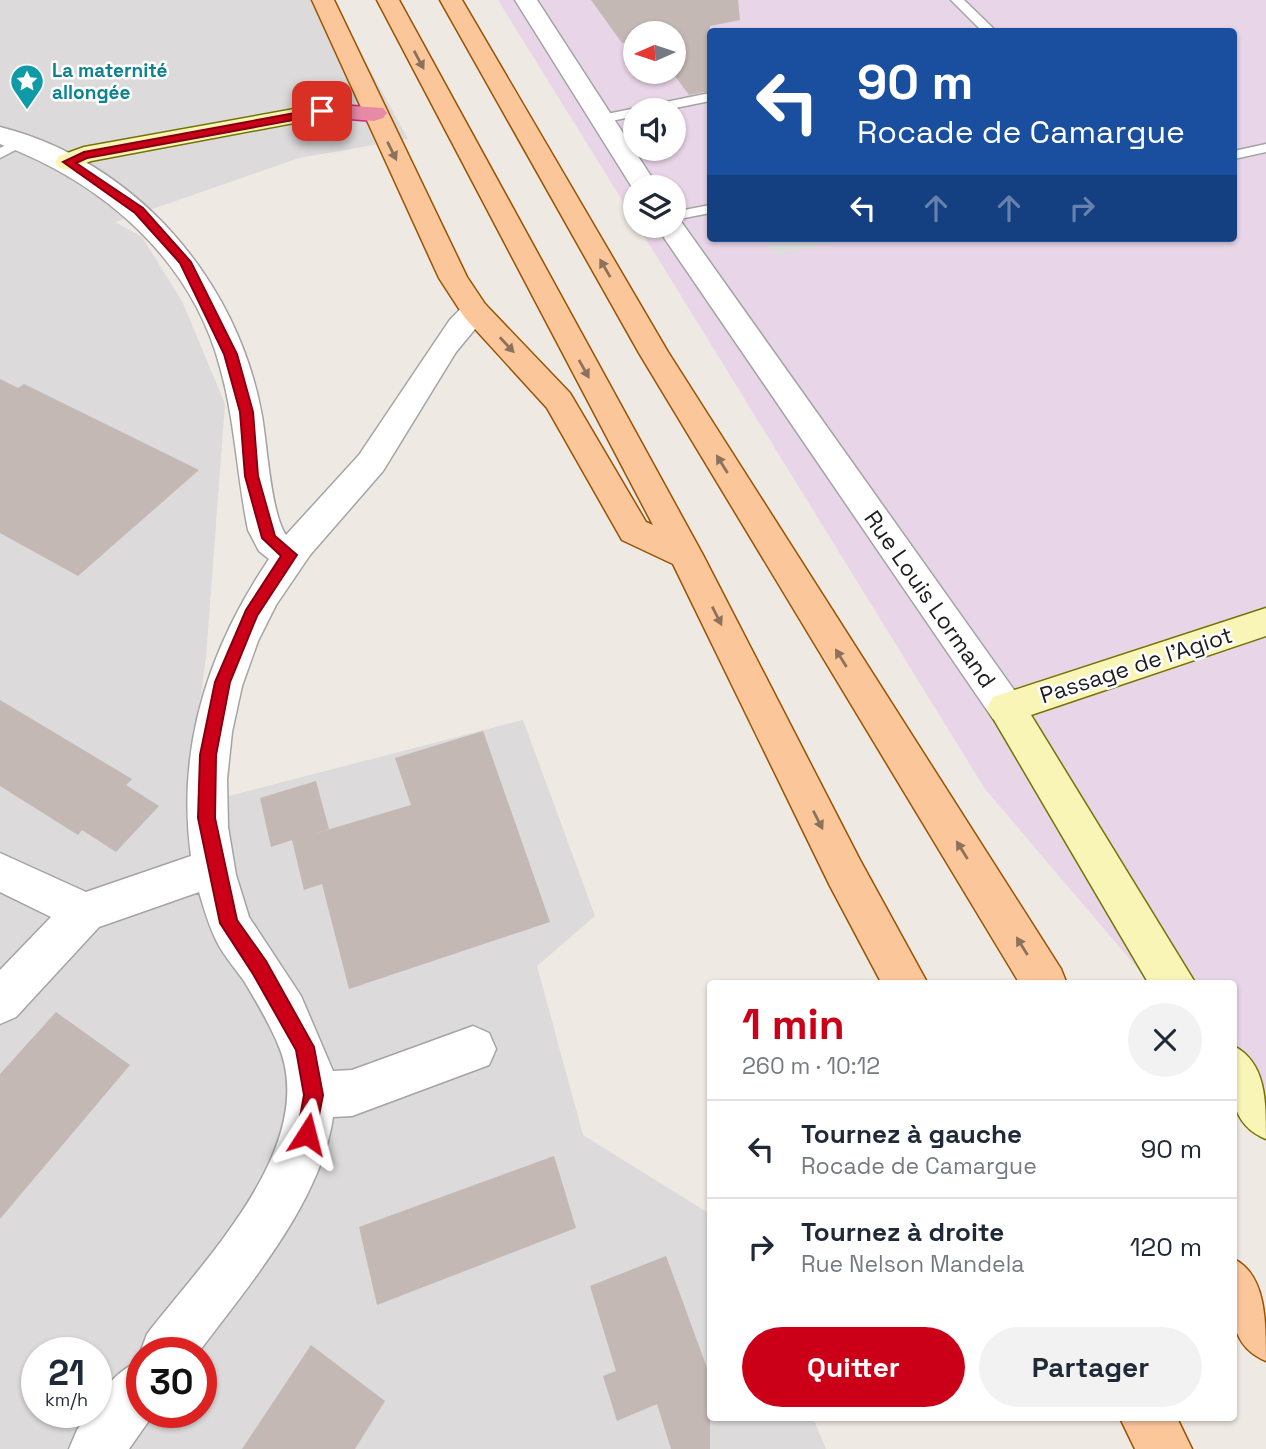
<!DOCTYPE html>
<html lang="fr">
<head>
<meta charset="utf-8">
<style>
	body { margin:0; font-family:"Space Grotesk",sans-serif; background:#f2f2f3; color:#1f2937; height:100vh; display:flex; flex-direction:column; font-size:26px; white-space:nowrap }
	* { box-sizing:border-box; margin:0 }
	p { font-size:23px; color:#747a83 }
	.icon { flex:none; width:38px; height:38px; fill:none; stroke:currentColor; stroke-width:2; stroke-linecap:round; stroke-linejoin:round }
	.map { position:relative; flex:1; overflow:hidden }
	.panel { position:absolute; left:707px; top:980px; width:530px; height:441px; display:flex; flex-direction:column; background:#fff; border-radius:7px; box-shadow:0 2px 5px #0004 }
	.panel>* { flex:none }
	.hud { position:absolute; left:707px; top:28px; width:530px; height:214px; border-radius:7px; box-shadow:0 2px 5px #0004; background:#1a4fa0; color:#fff; overflow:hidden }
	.needle { width:46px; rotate:267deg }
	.buttons { position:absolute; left:623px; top:21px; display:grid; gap:14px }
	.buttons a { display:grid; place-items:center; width:63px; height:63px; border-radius:50%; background:#fff; box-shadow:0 2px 5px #0004; font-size:35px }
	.speed { position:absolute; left:21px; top:1337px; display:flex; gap:14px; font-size:35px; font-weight:700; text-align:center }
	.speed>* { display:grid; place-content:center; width:91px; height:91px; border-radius:50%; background:#fff; box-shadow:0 2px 5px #0004; line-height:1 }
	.speed small { font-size:18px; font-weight:400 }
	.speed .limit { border:10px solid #d22; background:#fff; color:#111 }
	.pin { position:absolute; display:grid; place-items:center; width:60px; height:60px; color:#fff; margin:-30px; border-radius:14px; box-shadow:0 4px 10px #0006 }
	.me { position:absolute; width:77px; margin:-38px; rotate:9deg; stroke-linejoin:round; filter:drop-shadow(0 0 5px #0008) }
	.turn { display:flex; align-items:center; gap:24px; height:147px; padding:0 35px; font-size:32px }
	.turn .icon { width:91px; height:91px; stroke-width:2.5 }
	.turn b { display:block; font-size:49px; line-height:60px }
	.lanes { display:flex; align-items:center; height:66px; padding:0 35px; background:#0003; justify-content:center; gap:35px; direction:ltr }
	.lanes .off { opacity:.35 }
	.round { display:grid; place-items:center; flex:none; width:74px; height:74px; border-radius:37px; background:#f2f2f3 }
	.headline { display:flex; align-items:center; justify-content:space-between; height:119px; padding:0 35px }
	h1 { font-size:42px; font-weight:700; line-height:52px; color:#cb0018 }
	.action { display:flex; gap:14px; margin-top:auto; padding:14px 35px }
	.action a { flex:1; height:80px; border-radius:42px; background:#cb0018; color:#fff; font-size:28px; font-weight:700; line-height:80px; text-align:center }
	.action a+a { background:#f2f2f3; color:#1f2937 }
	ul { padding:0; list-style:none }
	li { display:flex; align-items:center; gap:21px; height:98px; padding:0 35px; border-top:2px solid #e0e1e3 }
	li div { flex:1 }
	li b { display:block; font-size:26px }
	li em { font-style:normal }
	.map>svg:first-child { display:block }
	.residential { fill:#dcdada; fill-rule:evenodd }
	.industrial { fill:#e8d5e7; fill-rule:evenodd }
	.parking { fill:#ddd }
	.building { fill:#c3b8b3 }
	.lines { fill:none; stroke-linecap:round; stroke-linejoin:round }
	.lane-casing { stroke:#a4a4a4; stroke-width:3 }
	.street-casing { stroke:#a4a4a4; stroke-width:3 }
	.secondary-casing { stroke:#747304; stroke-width:3 }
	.primary-casing { stroke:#975300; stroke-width:3 }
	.highway-casing { stroke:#d92378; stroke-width:3 }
	.lane { fill:#fff; fill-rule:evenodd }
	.street { fill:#fff; fill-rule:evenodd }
	.secondary { fill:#f9f5b6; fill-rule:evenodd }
	.primary { fill:#fcc69b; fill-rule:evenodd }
	.highway { fill:#e78aa7; fill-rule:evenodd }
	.oneway { fill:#8c725c }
	.route { fill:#cb0018; stroke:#840010; stroke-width:2 }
	.labels { text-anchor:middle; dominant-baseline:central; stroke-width:5; stroke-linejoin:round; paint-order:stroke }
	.far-culture-label { font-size:19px; font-weight:bold; fill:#0d838f; stroke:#fff; text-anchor:start }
	.street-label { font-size:23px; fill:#1d1d1d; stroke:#fff }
</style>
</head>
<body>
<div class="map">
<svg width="1266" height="1449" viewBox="0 0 1266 1449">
	<rect width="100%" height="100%" fill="#efe9e3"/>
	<path class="residential" d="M0 0H332L408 139 299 158 115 222 142 237 182 301 225 404 206 657 186 807 523 720 595 916 537 966 583 1135 710 1214V1418H813L826 1449H0ZM37 1353H96V1412H37ZM142 1353H201V1412H142Z"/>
	<path class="industrial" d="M498 0H1266V1121L1234 1082V984L1150 983 985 789 638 226H674V187H635V221ZM710 32H1234V238H710ZM635 33H674V72H635ZM635 110H674V149H635Z"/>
	<path class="parking" d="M763 238H854L776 256Z"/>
	<path class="building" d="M591 0H738L740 20 710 26V91L689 95 672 72 674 33H635V41L622 43Z
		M0 379 18 388 24 384 199 470 78 576 0 533Z
		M0 700 132 779 126 785 159 806 116 852 82 830 78 835 0 786Z
		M483 731 550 922 349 989 322 884 304 890 292 840 271 847 260 798 316 781 329 829 310 835 411 805 395 758Z
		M56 1012 130 1065 0 1219V1074Z
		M554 1156 576 1228 377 1305 359 1227Z
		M666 1256 710 1376V1449H671L657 1404 617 1421 603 1376 616 1371 590 1286Z
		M311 1345 385 1401 355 1449H242Z"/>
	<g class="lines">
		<g class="lane-casing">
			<path id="lane" d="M951 0H964L997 32H983Z
				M710 93V101L665 110H635V116L602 123 595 119 602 115Z
				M22 137 27 138V144L0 158V148Z
				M1266 144V152L1234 159V151Z
				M710 205V213L674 220V212Z"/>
		</g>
		<g class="street-casing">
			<path id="street" d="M515 0H537L658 187H635V192Z
				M0 127C135 161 238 280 262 416 267 444 271 514 286 535L359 455 449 321C461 308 467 300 485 304L490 311 456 352 383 471 310 555 276 605 258 641 242 686 232 732 227 779 228 827 236 875 249 917 301 996 333 1071 352 1070 473 1026 489 1033 496 1049 489 1065 352 1116 333 1117C321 1202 248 1286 198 1353H142V1358L140 1353 147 1334C204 1260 323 1142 277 1042 268 1021 256 1001 244 981 235 968 224 956 217 942 209 926 204 909 199 892L99 927 16 1017 0 1024V970L51 917 0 892V853L86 892 191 856C176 748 209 648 269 559L259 551 248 530C237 476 235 420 220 367 191 258 102 182 0 144Z
				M674 219 680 220 1019 697 1025 708 1019 719 1006 724 993 719 656 226H674Z
				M142 1360V1412H155L129 1449H69L77 1430 90 1412H96C96 1390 123 1367 142 1360Z"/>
		</g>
		<g class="secondary-casing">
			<path id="secondary" d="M322 104 331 106 334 111 331 116 91 161 68 170 59 168 55 162 59 156 84 147Z
				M1266 608V636L1031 715 1196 984H1149L987 708 993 697Z
				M1234 1046C1266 1063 1266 1100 1266 1139 1225 1122 1232 1084 1234 1046Z"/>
		</g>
		<g class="primary-casing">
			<path id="primary" d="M312 0H334L467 277 485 304 570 393 646 522 653 525 377 0H399L703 555 860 860 928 984H882L830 886 673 564 622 540 547 408 465 318 439 278Z
				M440 0H462L668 352 1061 969 1067 984H1020L639 353Z
				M1234 1259C1266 1275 1266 1321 1266 1361 1222 1343 1234 1299 1234 1259Z
				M1120 1418H1177L1192 1449H1135Z"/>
		</g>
		<g class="highway-casing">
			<path id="highway" d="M322 104 383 108 387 113 383 118 374 121 313 116 310 111 313 106Z"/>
		</g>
		<use href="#lane" class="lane"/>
		<use href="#street" class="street"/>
		<use href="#secondary" class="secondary"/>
		<use href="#primary" class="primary"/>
		<use href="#highway" class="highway"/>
	</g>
	<defs><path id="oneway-solid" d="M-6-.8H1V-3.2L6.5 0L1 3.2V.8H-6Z" transform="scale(1.75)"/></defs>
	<g class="oneway">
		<use href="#oneway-solid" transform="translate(419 60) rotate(62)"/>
		<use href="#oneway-solid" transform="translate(392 151) rotate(64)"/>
		<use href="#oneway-solid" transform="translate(605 268) rotate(-120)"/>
		<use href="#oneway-solid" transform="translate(507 345) rotate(47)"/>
		<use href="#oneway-solid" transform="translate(584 369) rotate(61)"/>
		<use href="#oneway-solid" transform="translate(722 464) rotate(-122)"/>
		<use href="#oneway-solid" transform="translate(717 616) rotate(63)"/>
		<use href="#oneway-solid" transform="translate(841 658) rotate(-122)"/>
		<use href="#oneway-solid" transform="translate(818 820) rotate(63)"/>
		<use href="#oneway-solid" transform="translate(962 850) rotate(-122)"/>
		<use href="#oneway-solid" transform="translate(1022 946) rotate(-122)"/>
	</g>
	<path class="route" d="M322 108 326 109V114L87 158 76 163 143 208 191 262 237 354 253 412 258 476 275 536 297 555 257 616 230 682 216 755 215 818 237 920 266 961 314 1047 323 1095 314 1141 307 1143 300 1141 297 1134 304 1095 296 1050 253 974 220 923 198 818 200 755 215 682 246 610 281 556 262 538 245 476 240 412 224 354 180 263 135 213 63 162 84 152Z"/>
	<defs>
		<g id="sight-pin" transform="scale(1.75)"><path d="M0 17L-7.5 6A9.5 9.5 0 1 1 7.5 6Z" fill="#0f9aa8" stroke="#fff"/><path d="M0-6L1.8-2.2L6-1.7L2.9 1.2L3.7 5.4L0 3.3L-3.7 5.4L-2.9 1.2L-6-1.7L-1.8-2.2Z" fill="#fff"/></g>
	</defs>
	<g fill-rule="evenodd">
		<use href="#sight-pin" x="27" y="81"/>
	</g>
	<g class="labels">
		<g class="far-culture-label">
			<text x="52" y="70">La maternité<tspan x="52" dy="22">allongée</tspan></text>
		</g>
		<g class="street-label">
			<text transform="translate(930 599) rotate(55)">Rue Louis Lormand</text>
			<text transform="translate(1136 665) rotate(-18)">Passage de l'Agiot</text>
		</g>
	</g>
</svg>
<div class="buttons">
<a><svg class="needle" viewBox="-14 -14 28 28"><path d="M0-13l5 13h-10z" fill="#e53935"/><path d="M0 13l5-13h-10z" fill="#747a83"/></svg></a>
<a><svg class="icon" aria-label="sound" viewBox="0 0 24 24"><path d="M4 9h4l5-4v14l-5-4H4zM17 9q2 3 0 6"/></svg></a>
<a><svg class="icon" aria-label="layers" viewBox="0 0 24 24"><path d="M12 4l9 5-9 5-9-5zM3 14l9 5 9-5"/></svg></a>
</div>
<div class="speed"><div>21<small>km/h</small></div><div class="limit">30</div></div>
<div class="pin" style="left:322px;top:111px;background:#d93025"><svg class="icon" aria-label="arrive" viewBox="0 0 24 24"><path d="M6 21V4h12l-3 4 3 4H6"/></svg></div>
<svg class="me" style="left:307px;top:1134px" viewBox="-20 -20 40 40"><path d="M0-17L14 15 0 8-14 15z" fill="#cb0018" stroke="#fff" stroke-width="4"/></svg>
<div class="hud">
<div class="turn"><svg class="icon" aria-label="left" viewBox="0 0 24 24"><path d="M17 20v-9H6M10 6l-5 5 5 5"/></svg><div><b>90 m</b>Rocade de Camargue</div></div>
<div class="lanes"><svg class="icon" aria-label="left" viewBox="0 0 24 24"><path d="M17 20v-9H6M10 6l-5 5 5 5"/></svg><svg class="icon off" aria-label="ahead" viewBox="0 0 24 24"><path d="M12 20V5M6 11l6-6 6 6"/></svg><svg class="icon off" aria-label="ahead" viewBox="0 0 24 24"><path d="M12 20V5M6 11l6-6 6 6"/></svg><svg class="icon off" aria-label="right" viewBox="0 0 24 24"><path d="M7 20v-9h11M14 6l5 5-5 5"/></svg></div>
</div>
<section class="panel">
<div class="headline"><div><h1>1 min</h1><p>260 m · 10:12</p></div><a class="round"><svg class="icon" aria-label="close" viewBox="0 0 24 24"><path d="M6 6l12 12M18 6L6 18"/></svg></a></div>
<ul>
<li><svg class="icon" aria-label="left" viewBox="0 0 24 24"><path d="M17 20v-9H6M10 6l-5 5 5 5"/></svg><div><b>Tournez à gauche</b><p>Rocade de Camargue</p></div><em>90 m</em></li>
<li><svg class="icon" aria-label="right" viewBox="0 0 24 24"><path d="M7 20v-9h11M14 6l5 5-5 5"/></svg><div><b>Tournez à droite</b><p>Rue Nelson Mandela</p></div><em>120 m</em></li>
</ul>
<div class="action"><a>Quitter</a><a>Partager</a></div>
</section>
</div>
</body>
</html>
